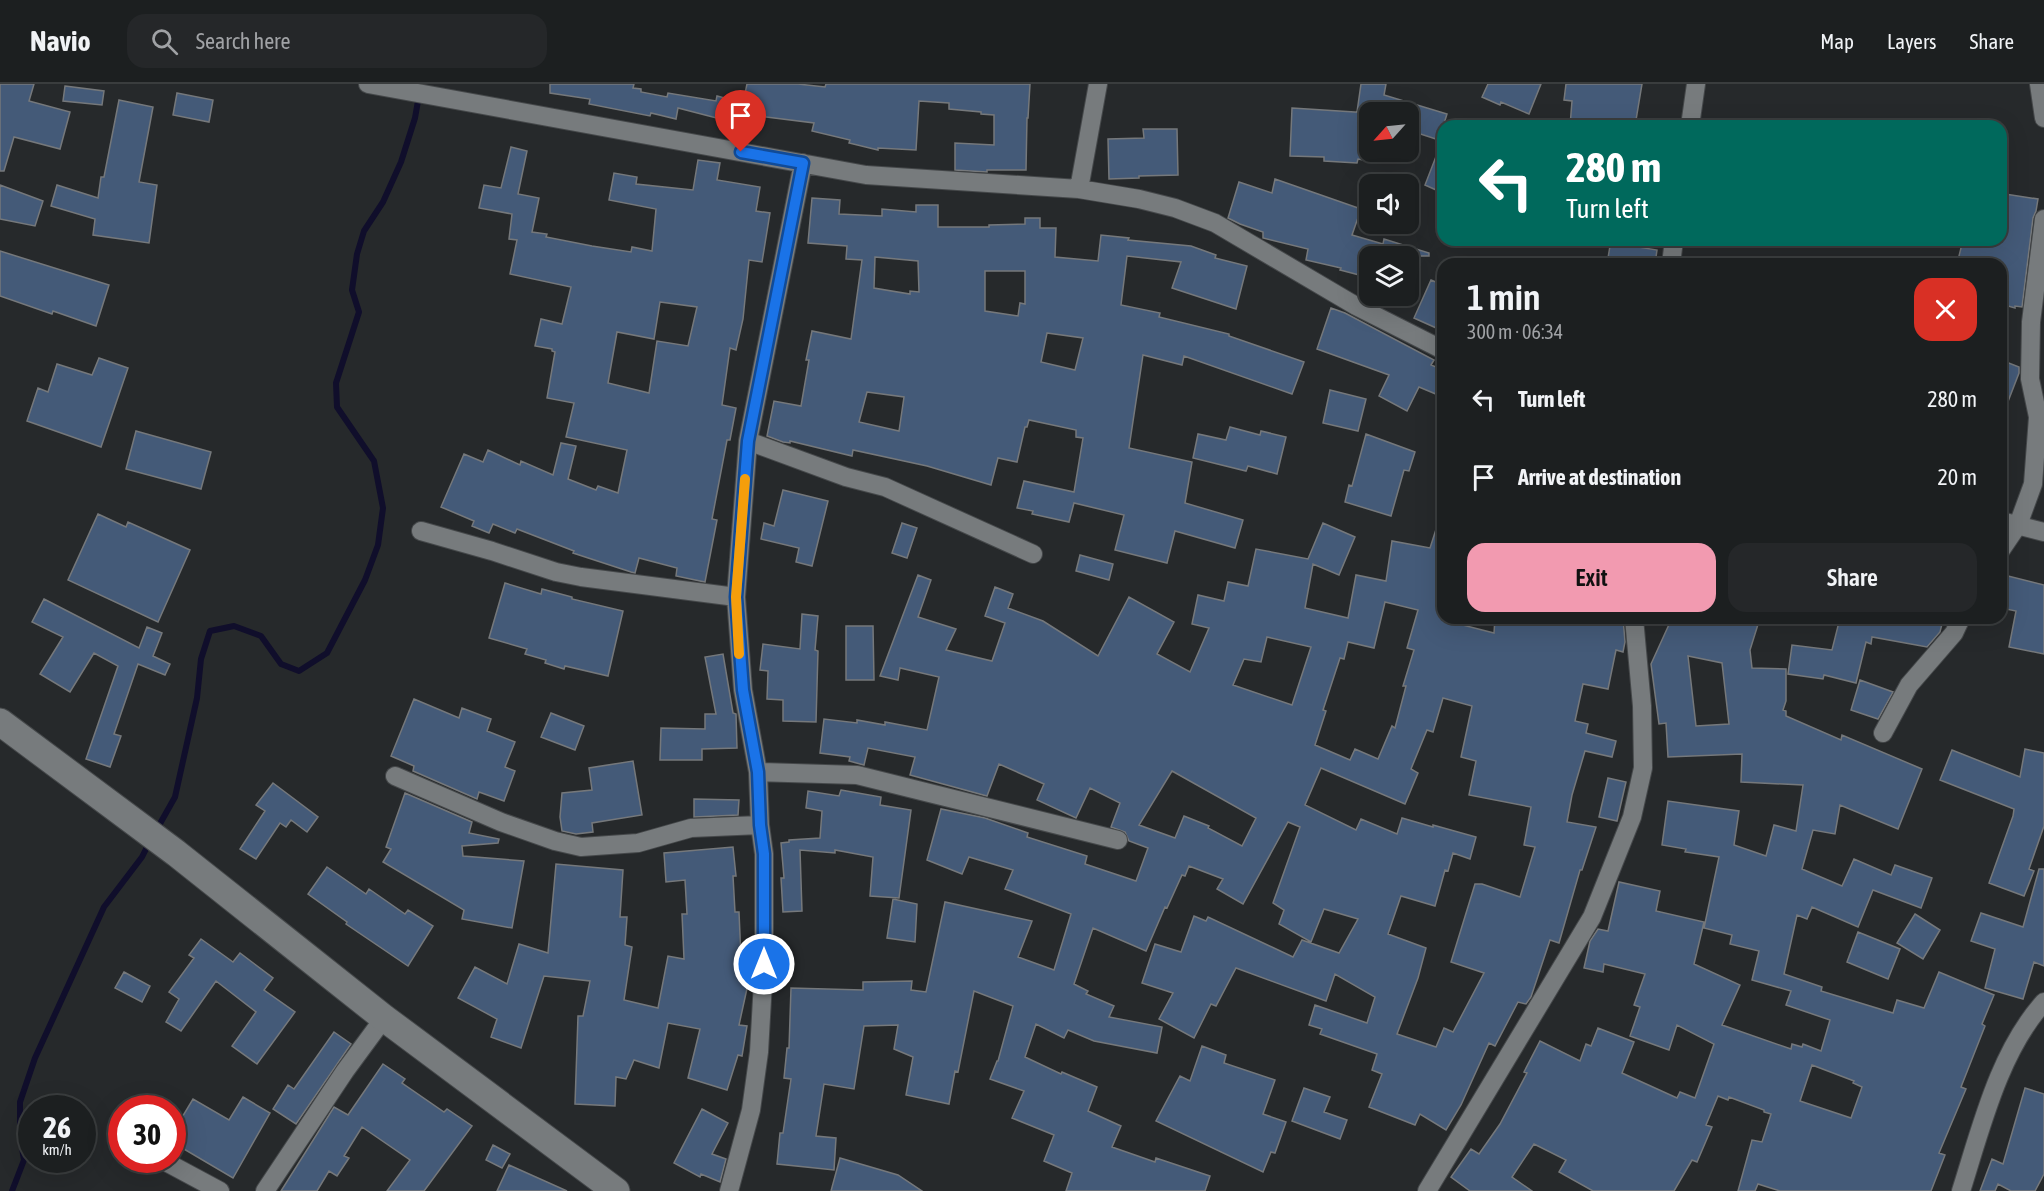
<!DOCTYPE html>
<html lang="en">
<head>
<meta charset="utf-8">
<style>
	body { margin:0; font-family:"Asap Condensed",sans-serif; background:#252729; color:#f1f3f6; height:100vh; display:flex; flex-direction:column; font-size:22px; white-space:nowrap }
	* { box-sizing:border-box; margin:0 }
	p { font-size:20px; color:#a0a2a5 }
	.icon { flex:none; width:33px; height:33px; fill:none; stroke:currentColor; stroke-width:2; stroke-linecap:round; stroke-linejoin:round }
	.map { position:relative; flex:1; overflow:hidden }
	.panel { position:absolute; left:1437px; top:174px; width:570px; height:366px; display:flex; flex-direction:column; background:#1c1f20; border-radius:18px; box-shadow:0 6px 24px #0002,0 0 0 2px #3a3d3e }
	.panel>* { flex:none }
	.hud { position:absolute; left:1437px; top:36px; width:570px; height:126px; border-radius:18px; box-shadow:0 6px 24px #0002,0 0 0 2px #3a3d3e; background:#00695c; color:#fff; overflow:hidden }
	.needle { width:39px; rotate:243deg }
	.controls { position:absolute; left:1359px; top:18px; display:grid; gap:12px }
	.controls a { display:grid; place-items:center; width:60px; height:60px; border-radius:12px; background:#1c1f20; box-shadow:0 6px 24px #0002,0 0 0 2px #3a3d3e; font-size:30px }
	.speed { position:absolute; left:18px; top:1011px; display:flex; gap:12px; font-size:30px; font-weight:700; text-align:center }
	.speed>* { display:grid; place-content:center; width:78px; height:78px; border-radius:50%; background:#1c1f20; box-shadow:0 6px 24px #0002,0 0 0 2px #3a3d3e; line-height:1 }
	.speed small { font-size:15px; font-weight:400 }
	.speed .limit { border:9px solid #d22; background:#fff; color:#111 }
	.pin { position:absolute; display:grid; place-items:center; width:51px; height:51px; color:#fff; margin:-62px -26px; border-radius:50% 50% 50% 0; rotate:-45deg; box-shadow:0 0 6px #0007 }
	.pin .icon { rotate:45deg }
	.me { position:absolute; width:66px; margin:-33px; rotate:0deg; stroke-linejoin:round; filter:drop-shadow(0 0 4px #0008) }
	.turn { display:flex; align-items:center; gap:21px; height:126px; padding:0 30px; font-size:27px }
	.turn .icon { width:78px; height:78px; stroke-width:2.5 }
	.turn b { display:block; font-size:42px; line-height:51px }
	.round { display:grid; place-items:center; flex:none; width:63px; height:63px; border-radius:18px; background:#252729 }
	.head { display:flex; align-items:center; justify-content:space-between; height:102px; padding:0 30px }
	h1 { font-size:36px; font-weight:600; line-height:45px }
	.action { display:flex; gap:12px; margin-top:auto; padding:12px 30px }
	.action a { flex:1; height:69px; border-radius:18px; background:#f29ab0; color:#111; font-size:24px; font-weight:600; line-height:69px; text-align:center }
	.action a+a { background:#252729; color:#f1f3f6 }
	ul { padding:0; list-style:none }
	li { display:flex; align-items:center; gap:18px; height:78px; padding:0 30px }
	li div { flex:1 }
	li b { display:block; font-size:22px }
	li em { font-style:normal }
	header { display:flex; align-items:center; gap:36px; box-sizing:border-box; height:84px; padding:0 30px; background:#1c1f20; border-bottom:2px solid #3a3d3e }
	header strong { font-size:28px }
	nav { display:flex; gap:33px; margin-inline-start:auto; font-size:21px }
	.search { width:420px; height:54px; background:#252729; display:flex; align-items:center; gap:15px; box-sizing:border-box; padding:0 21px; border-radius:18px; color:#a0a2a5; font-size:22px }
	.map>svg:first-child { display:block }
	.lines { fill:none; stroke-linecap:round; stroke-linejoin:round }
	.stream { stroke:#100e2b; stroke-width:6 }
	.building { fill:#445a78; stroke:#75787b; stroke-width:1.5; fill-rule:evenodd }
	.minor-casing { stroke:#45484a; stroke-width:20 }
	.secondary-casing { stroke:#45484a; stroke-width:29 }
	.minor { stroke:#777b7d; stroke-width:18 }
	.secondary { stroke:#777b7d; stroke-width:27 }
	.route-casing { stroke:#114b97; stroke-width:15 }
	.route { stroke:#1a73e8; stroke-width:10 }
	.slow { stroke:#f59e0b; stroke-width:10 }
</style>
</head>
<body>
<header>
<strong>Navio</strong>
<div class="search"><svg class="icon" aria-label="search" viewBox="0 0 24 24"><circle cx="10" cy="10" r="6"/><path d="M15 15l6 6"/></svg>Search here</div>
<nav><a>Map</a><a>Layers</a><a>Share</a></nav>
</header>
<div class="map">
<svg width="2044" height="1107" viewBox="0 0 2044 1107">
	<rect width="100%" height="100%" fill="#26292b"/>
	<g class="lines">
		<path class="stream" d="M157 745 175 713 197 614 201 575 210 547 234 542 261 552 281 580 299 587 327 569 365 496 378 461 383 424 374 377 337 323 336 299 359 228 352 206 357 170 364 147 383 118 401 78 415 34 421 0
			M12 1107 24 1076 20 1052V1018L35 974 104 823 142 773 150 757"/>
	</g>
	<path class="building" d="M0 0H34L29 17 70 28 60 65 14 53 4 87H0Z
		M550 0H634L633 4 641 5V8L667 13 668 9 716 17 717 12 743 19 747 0H798L825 3 826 0H1030L1028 34H1027L1026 86H987V88L955 86V59L994 61V31L981 30V28L949 25V19L919 17 916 66 878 64V66L849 59 850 56 812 47 814 39 758 32 755 47 736 42V39L678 24 676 35 651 29 650 32 589 20 590 15 550 9Z
		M1361 0H1386L1384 11 1447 30 1439 56 1408 46V28H1357Z
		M1488 0H1541L1529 30 1501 18 1500 21 1482 13Z
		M1566 0H1642L1635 42H1570L1572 17 1564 16Z
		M65 2 104 7 102 21 63 17Z
		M177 9 213 16 209 38 173 31Z
		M119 16 153 23 139 98 157 101 149 159 93 151 95 135 51 122 57 101 98 114 101 93H104Z
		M1292 24 1370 29V77L1358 75 1357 79 1324 77V73L1290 72Z
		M1143 45H1177L1178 91 1139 92V94L1109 95 1108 55 1144 54Z
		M1442 57H1443V109L1425 101Z
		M511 63 527 67 518 110 539 114 532 148 547 150 546 153 592 162 631 168 632 163 652 167 656 125 609 116 614 89 637 93 636 100 693 106 698 76 720 79 717 96 760 103 756 127 770 129 762 178 749 176 743 235 736 266 730 264 722 321 736 324 730 356H727L712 435 717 436 705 498 676 492 677 484 639 474 635 489 631 488 573 469 574 467 517 445 515 449 493 440 489 449 472 442 474 437 441 423 464 370 483 378 488 366 520 381 521 377 553 391 561 359 576 362 568 395 596 406 598 402 618 409 627 366 566 353 574 319 547 314 555 268 552 267V265L535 262 541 235 562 240 571 203 510 190 517 156 509 155 512 130 479 124 484 101 501 104ZM660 218 697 223 688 262 657 257 649 309 608 299 617 248 654 255Z
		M1275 95 1361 125 1352 151 1383 160 1384 155 1429 169V172H1370L1367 193 1340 186 1341 184 1306 176 1308 165 1263 154V148L1240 140 1228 134 1239 98 1272 109Z
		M0 101 43 117 35 142 0 135Z
		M2005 110 2038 115 2036 127 2033 134 2022 223 2015 222V224L2001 220V180H1957L1963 156H2001V133Z
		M812 114 840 116 839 130 882 132V125L916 128V121H938V143H989V141L1025 140V134H1040V144H1056L1055 173 1098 177 1101 151 1129 154 1128 156 1191 162 1216 171 1215 174 1247 182 1236 225 1172 204 1181 178 1127 172 1121 221 1160 229 1159 233 1229 250V252L1304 278 1292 310 1184 272 1182 281 1143 271 1129 364 1192 378 1185 419 1243 436 1235 464 1175 447 1167 479 1115 466 1124 431 1074 419 1069 438 1032 430 1033 427 1017 424 1024 397 1074 408 1083 354 1076 353V346L1029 336 1027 343H1025L1017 378 998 374 991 401 927 382 853 366 852 372 790 357V359L783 358 767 352 774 317 801 322 809 276H806L812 247 851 255 862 176 846 175 847 162 808 159ZM875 173 918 177 919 208 910 207V210L874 204ZM985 187H1025V220L1020 219 1018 232 985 227ZM1047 249 1083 254 1075 286 1041 278ZM867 308 904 313 899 347 859 338Z
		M1611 156H1633L1632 162 1657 166 1655 180H1607Z
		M0 167 109 201 96 242 53 227 52 230 0 212Z
		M1431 196 1443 201V247L1414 234Z
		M1331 224 1345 229 1434 276 1431 281 1443 286V313L1419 303 1407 327 1379 312 1389 291 1317 265Z
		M99 274 128 284 101 363 27 337 38 304 48 308 57 280 92 291Z
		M2001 276 2019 283V289L2002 333Z
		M1330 306 1366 315 1358 347 1323 339Z
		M1230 343 1260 351 1261 347 1286 353 1277 390 1248 382 1246 387 1193 374 1198 350 1226 356Z
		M136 347 211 368 201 405 126 385Z
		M1366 350 1415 368 1409 387 1404 386 1391 432 1345 418 1349 401 1352 402Z
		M783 406 828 417 812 482 796 478 799 464 761 455 764 439 774 442Z
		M98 430 126 443 128 438 190 466 158 538 68 496Z
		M1440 433 1443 434V536L1494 549 1495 534H1623L1625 558 1623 568 1616 566 1608 605 1583 600 1575 637 1588 640 1586 649 1616 657 1612 673 1585 667 1572 711 1567 738 1596 743 1582 786H1580L1559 859 1550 856 1531 913 1526 920 1518 918 1495 962 1489 959 1461 1021 1446 1046 1420 1030 1415 1041 1369 1023 1382 990 1372 986 1377 970 1320 950 1322 945 1309 941 1315 921 1367 939 1375 913 1335 890 1326 917 1236 884 1216 922 1211 920 1194 954 1159 935 1173 909 1142 899 1155 860 1181 868 1194 832 1206 837 1208 833 1293 873 1302 856 1339 869 1358 835 1324 825 1311 858 1279 840 1284 826 1273 819 1300 743 1288 738 1243 820 1217 805 1223 795 1189 782 1185 792 1182 791 1167 824 1165 823 1146 867 1093 844 1074 900 1088 907 1086 910 1114 922 1109 933 1162 943 1157 969 1094 957 1068 946 1064 954 1036 940 1025 973 1061 990 1062 988 1097 1003 1088 1027 1121 1042 1112 1063 1155 1078 1156 1074 1210 1092 1205 1107H1066L1072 1089 1044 1077 1054 1051 1012 1034 1024 1007 990 995 997 977H998L1013 922 974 907 958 988 955 987 949 1020 906 1011 913 973 894 965 898 941 864 942 854 1005 824 1000 816 1052 836 1054 834 1086 777 1080 780 1049H783L791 995 784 994 787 964H789L791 904 863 906V898L912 897 911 906 926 908 945 818 1032 837 1018 873 1054 886 1071 830 1005 805 1013 786 969 773 962 790 927 776 941 725 985 734 1028 749 1027 753 1087 772 1085 780 1136 797 1148 764 1129 757 1125 748 1111 743 1120 719 1090 704 1076 734 1037 716 1044 700 999 680 987 712 910 691 915 673 868 664 864 681 849 677 850 673 820 669 824 635 857 639V636L885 641V638L927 646 939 593 900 584 898 596 880 592 918 491 931 496 918 533 956 545 946 566 992 577 1005 539 985 532 995 503 1013 510 1008 524 1043 537 1098 572 1129 513 1174 538 1157 570 1190 588 1209 544 1192 540 1198 511 1224 517 1228 498 1248 502 1256 465 1308 475 1323 439 1355 453 1339 491 1313 480 1305 524 1348 534 1356 491 1386 497 1392 457 1430 464ZM1385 518 1418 526 1407 564 1414 566 1403 602H1406L1395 644 1392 642 1378 675 1355 665 1350 676 1315 661 1326 627 1323 626 1340 574 1344 575 1348 558 1374 564ZM1267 553 1311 563 1292 621 1233 601 1244 575 1261 578ZM1443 614 1472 622 1461 673 1476 677 1469 711 1531 723 1524 761 1535 763 1520 813 1482 800H1475L1451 878 1484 889 1453 948 1444 944 1436 963 1397 950 1418 894 1426 864 1388 850 1401 812 1435 822 1445 786 1448 787 1453 769 1470 775 1476 753 1433 741V743L1402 734 1397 750 1361 735 1356 746 1305 721 1321 684 1405 720 1418 689 1411 685 1427 646 1433 648ZM1172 687 1256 734 1242 762 1208 744 1209 742 1184 732 1175 754 1139 741Z
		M902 439 917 444 907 474 892 469Z
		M1080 471 1113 480 1109 496 1076 487Z
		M2004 491 2044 501V570L2009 563 2016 527 2001 524V503Z
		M505 499 541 510 542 505 572 513V515L623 527 608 592 565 582 564 585 545 579 546 576 525 570 527 565 489 554Z
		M44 515 139 564 147 543 162 549 153 572 170 580 165 591 138 580 114 650 121 652 110 683 86 675 118 582 94 569 70 608 40 590 63 553 32 538Z
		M802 530 818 532 815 566 818 567 816 638 783 637V616L767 615 768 587 760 586 763 560 800 565Z
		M1672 534H1760L1750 566 1752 584 1786 585V617L1783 626 1786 627V632L1841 656 1842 651 1922 685 1898 745 1840 721 1835 750 1813 746 1802 785 1842 802 1854 775 1891 791 1895 781 1932 794 1921 824 1873 806 1858 843 1812 823 1807 835 1797 831 1784 890 1822 903 1821 907 1893 929 1897 916 1924 924 1939 888 1994 911 1982 940 1985 942 1961 1003 1966 1005 1939 1069 1945 1071 1931 1107H1780L1758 1100 1755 1107H1738L1752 1056 1762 1058 1771 1030 1764 1028V1026L1729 1013 1728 1016 1718 1012 1706 1041 1712 1043 1697 1078 1692 1076 1674 1107H1593L1559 1088 1566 1076 1534 1060 1512 1093 1532 1107H1470L1451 1093 1471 1065 1479 1070 1500 1040 1527 989 1524 988 1540 957 1580 977 1586 960 1591 962 1598 944 1634 958 1622 989 1677 1014 1680 1008 1695 1014 1714 960 1677 941 1669 966 1630 952 1640 923 1634 921 1645 890 1604 880 1603 888 1584 884 1590 857 1598 845 1608 847 1619 798 1660 807 1656 827 1704 838 1694 880 1740 901 1722 941 1791 965 1792 960 1802 963 1803 960 1821 967 1830 936 1786 921 1791 907 1752 896 1759 867 1730 860 1732 851 1704 844 1719 773 1685 768 1686 765 1662 761 1668 717 1739 727 1734 761 1766 772 1774 741 1796 747 1803 701 1741 698 1742 670 1668 673 1666 639 1659 640 1651 580ZM1688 572 1722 579 1729 640 1696 642ZM1812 981 1854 997 1853 999 1862 1003 1851 1034 1800 1017Z
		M1840 534H1930L1943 536 1940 548 1927 563 1872 553 1871 560 1866 558 1856 599 1824 591 1823 595 1788 590 1792 561 1832 566Z
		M846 542H873L874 596H846Z
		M723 570 733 629 736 630 737 664 702 665V676H660L661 644 705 645V630H716L705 573Z
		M1860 596 1893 608 1878 635 1851 626Z
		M414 615 459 634 462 624 491 635 487 647 515 658 505 683 515 687 504 717 479 708 477 715 413 687 414 682 391 672Z
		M551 629 584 642 575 666 541 653Z
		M2025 665 2044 669V742L2029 785 2034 787 2024 812 1989 799 2013 732 2014 725 1940 696 1952 666 2020 693Z
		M633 677 642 731 592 739 593 748 576 750 562 747 560 733 562 709 592 706 589 684Z
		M1608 694 1626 698 1617 737 1599 733Z
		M273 699 318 733 307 748 291 736 286 743 280 739 256 775 240 765 265 727 256 721Z
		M841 706 881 713 880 721 911 726 899 814 870 812 873 773 835 766V769L800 766 802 827 783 828 781 794H784L781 759 789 758V756L820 754 822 727 806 724 808 707 839 712Z
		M405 709 472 738 469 749 499 755 498 759 462 762 463 772 524 777 512 844 462 835 464 826 383 778 391 765 386 763Z
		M694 715 739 716 738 731 694 733Z
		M733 763 736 792H733L735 828H739L741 874H750L751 900H748L739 941 747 942 742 972 738 971 727 1006 688 994 700 945 668 939 659 984 634 976 626 995 616 993 615 1022 575 1020 578 932H583L590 897 544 892 521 964 491 953 497 935 458 914 475 883 507 900 519 860 548 869 556 780 623 786 620 833H627L625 861 632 863 624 916 658 924 668 872 684 875 682 830H687L685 796 666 798 664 769Z
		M327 783 366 810 369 805 405 830 408 826 433 842 408 882 346 840 347 838 308 810Z
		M2039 785H2044V882L2034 878 2023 915 1985 904 1995 865 1971 857 1981 829 2023 843Z
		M893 815 917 820 915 858 887 854Z
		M1915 830 1940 846 1923 875 1897 859Z
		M1858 848 1900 865 1888 895 1847 878Z
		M201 855 233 878 240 869 273 894 264 906 295 928 257 980 232 962 256 928 216 897 181 947 166 938 179 915 169 908 194 874 189 871Z
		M124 888 150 902 142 918 115 904Z
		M334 948 351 960 296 1040 273 1025 288 1001 294 1005Z
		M1202 962 1226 971 1224 979 1275 996 1263 1030 1286 1038 1275 1069 1271 1068 1263 1088 1156 1037 1180 992 1190 997Z
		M383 980 405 995 402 999 444 1028 447 1025 472 1042 424 1107H387L410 1076 362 1043 344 1072 349 1074 337 1092 329 1087 317 1107H281L334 1023 348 1031Z
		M1304 1004 1330 1013 1324 1028 1347 1036 1340 1055 1292 1037Z
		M2025 1004 2044 1010V1090L2035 1107H2011L1998 1100 1995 1107H1980L1992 1075 2003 1080Z
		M243 1013 270 1029 233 1094 172 1058V1050L193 1015 229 1036Z
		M702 1025 728 1039 712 1070 726 1075 720 1098 701 1090 700 1093 674 1079Z
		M493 1061 510 1070 502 1084 486 1076Z
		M840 1074 898 1091 922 1107H831Z
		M509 1081 567 1107H497Z"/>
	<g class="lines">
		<g class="minor-casing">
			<path id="minor" d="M368 0 866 91 1079 105 1139 115 1175 124 1215 139 1356 222 1443 266
				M2039 0 2044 34
				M1690 42 1696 0
				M1079 105 1098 0
				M1671 180 1674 156
				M748 357 846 393 885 403 1033 470
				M2001 437 2044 448
				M421 447 492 467 556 488 581 493 736 513
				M2001 466 2018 441 2033 400 2038 333 2030 295 2031 238 2044 135
				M1883 649 1909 601 1954 549 1961 534
				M758 688 857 691 1118 756
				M395 692 501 738 555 757 581 763 638 759 691 744 760 741
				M166 1078 220 1107
				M265 1107 345 987 384 934
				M729 1107 751 1026 759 968 764 880V770L760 741 758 688 743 606 736 513 748 357 803 79
				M1427 1107 1592 833 1632 733 1643 684 1642 622 1634 534
				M1961 1107C1981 1044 1999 968 2044 918"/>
		</g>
		<g class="secondary-casing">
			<path id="secondary" d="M0 638 176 769 384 934 616 1107"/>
		</g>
		<use href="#minor" class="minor"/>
		<use href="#secondary" class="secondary"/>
	</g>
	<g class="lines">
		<g class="route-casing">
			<path id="route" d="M741 68 803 79 748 357 736 513 743 606 758 688 760 741 764 770V880"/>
		</g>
		<use href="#route" class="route"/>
		<path class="slow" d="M739 570 736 513 745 395"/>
	</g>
</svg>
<div class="controls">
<a><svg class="needle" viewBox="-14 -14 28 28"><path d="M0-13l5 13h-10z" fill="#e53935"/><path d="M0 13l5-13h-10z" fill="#a0a2a5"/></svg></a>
<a><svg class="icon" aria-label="sound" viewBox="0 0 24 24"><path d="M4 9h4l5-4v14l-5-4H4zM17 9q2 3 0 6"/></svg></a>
<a><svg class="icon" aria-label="layers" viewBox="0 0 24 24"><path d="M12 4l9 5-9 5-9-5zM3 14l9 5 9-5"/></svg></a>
</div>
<div class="speed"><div>26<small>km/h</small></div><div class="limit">30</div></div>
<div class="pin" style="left:741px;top:68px;background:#d93025"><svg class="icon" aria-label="arrive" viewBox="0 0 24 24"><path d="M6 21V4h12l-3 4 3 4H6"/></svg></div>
<svg class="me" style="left:764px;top:880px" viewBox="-20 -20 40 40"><circle r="17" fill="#1a73e8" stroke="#fff" stroke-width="3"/><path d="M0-11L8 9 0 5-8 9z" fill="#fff"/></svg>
<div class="hud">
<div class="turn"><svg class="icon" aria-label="left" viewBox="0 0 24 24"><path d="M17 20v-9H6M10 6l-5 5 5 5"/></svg><div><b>280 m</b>Turn left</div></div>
</div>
<section class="panel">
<div class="head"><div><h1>1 min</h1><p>300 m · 06:34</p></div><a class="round" style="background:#d93025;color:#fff"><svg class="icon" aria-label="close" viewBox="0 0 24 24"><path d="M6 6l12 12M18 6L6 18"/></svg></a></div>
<ul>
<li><svg class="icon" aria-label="left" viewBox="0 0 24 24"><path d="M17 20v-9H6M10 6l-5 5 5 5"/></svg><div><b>Turn left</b></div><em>280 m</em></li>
<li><svg class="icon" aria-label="arrive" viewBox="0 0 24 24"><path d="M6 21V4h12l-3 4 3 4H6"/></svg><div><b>Arrive at destination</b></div><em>20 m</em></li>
</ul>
<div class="action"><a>Exit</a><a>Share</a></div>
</section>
</div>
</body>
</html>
